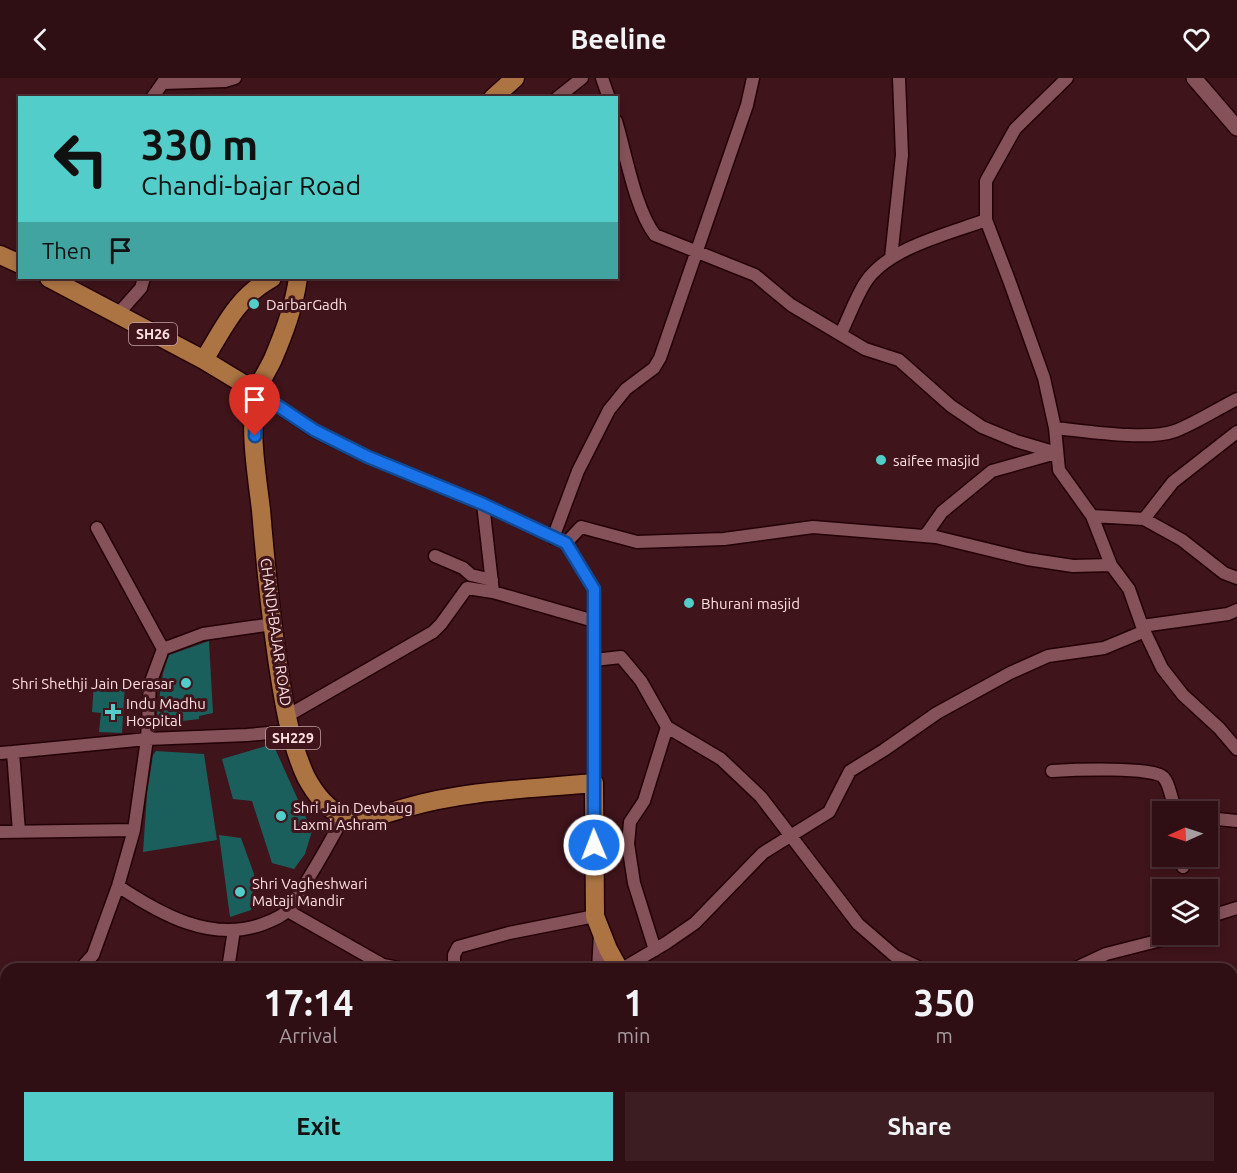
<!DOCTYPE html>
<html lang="en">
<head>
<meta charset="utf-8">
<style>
	body { margin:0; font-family:Ubuntu,sans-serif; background:#3b1d22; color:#f1f3f6; height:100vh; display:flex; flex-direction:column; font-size:22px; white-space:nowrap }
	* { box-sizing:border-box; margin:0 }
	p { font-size:20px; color:#a79ca0 }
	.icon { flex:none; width:33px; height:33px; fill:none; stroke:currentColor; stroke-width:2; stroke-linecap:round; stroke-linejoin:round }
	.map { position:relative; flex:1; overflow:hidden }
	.panel { position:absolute; left:0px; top:885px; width:1238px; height:210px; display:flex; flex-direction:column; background:#2f0f14; border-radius:18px 18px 0 0; box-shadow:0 3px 9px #0003,0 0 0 2px #4a2f34 }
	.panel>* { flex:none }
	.banner { position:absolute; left:18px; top:18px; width:600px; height:183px; border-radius:0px; box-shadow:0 3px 9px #0003,0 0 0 2px #4a2f34; background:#53cdc9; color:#111; overflow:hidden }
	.needle { width:39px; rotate:267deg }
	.buttons { position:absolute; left:1152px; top:723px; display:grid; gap:12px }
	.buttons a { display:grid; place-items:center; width:66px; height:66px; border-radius:0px; background:#2f0f14; box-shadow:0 3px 9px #0003,0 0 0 2px #4a2f34; font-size:30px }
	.pin { position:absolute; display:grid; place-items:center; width:51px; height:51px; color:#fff; margin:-62px -26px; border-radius:50% 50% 50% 0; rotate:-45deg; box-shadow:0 0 6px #0007 }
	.pin .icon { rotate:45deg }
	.me { position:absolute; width:66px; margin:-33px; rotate:359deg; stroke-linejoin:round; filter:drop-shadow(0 0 4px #0008) }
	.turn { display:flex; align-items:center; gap:21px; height:126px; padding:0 24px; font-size:27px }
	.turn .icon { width:78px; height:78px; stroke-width:2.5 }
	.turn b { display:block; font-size:42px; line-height:51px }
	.then { display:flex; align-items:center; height:57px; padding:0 24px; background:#0003; gap:12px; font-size:22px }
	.eta { display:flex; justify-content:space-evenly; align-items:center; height:102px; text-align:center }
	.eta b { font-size:36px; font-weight:600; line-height:42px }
	.cta { display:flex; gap:12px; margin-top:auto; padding:12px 24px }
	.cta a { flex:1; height:69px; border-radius:0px; background:#53cdc9; color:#111; font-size:24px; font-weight:600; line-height:69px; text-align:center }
	.cta a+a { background:#3b1d22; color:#f1f3f6 }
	header { display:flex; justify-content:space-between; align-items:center; height:78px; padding:0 24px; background:#2f0f14; font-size:27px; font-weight:600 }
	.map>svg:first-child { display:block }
	.building { fill:#1b5f5d }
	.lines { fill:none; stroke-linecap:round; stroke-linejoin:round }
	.minor-casing { stroke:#230006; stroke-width:15 }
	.tertiary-casing { stroke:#230006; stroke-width:18 }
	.primary-casing { stroke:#230006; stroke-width:21 }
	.minor { stroke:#845258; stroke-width:12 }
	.tertiary { stroke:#845258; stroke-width:15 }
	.primary { stroke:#ac7443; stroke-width:18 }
	.route-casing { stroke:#114b97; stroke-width:15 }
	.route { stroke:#1a73e8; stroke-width:10 }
	.poi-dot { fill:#53cdc9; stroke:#3f141b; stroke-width:2 }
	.labels { text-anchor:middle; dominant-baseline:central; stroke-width:6; stroke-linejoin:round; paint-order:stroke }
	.shield { fill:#3f141b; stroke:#c4a2a6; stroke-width:1.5 }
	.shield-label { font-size:14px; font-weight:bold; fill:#fddfe1 }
	.poi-label { font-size:15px; fill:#fddfe1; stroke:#3f141b; text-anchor:start }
	.street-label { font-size:15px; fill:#fddfe1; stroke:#3f141b }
</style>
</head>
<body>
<header><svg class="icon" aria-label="back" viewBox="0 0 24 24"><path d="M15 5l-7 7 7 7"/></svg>Beeline<svg class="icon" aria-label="heart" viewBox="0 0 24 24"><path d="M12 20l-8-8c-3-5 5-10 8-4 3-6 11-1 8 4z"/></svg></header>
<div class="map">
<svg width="1237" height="1095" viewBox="0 0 1237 1095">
	<rect width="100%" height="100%" fill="#3f141b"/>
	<path class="building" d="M209 563 213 635 199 638V641L166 645 157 636 163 595 169 577Z
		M94 604 125 606 122 655 99 654 101 635 92 634Z
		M273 666 312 753 305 776 294 791 272 785 252 723 233 721 222 681Z
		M156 673 204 676 217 762 143 774 147 716 153 677Z
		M219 757 241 760 254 796 251 832 230 839Z"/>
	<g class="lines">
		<g class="minor-casing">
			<path id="minor" d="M602 0 609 20
				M1067 0 1015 51 986 103V142L1009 202 1044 300 1055 350 1059 392 1092 438 1111 487 1129 511 1142 548 1162 590 1183 617 1219 650 1237 671
				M163 5 225 3 235 0
				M152 20 166 0
				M557 20 582 0
				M616 43C626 76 635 131 655 157L755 197 791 227 865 271 899 282 951 328 982 349 1016 363 1057 375
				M891 180 902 77 899 0
				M117 237 141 210 144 200
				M841 255C849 239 855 221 865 205 887 170 948 156 986 142
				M257 314 313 352 368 379 483 426 566 465 594 511V705
				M1055 350C1086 353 1147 363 1175 353 1196 345 1217 331 1237 321
				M483 426 493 514
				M1092 438 1144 441 1182 462 1224 495 1237 500
				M1144 441 1173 404 1237 354
				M97 450 163 571
				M925 458 942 434 992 393 1056 375
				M553 460 578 393 609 332 626 311 654 290 660 280 747 27 753 0
				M566 465 581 449 637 464 724 461 813 449 936 459 1027 481 1073 488 1111 487
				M435 478 463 490 471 497 492 502
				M1142 548 1228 536 1237 532
				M594 582 621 579 641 603 667 649 721 681 761 719 858 846 895 878 922 891
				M287 638 433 554 441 546 467 510 493 514 594 543
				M13 674 147 661 150 606 163 571 203 556 273 546
				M0 675 13 674 19 754
				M1052 693C1069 692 1157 688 1164 700 1170 707 1170 718 1174 726L1189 734
				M1208 740 1237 743
				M0 754 134 752
				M594 767 628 766
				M1179 778 1183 789
				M118 808C160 836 211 865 263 846 271 843 281 839 287 833 293 828 296 820 300 814 316 789 330 764 344 738
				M288 833 383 887 404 891
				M1208 839 1237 830
				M655 872 634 805 628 766 630 744 644 723 667 649
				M80 891 93 877 118 808 134 752 147 661 247 657 291 653
				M228 891 234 852
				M436 891 453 889
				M454 891V877L458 869 509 855 595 838
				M598 891 600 856
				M622 891 666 865 695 845 763 775 829 734 850 693 884 672 937 635 1010 595 1048 578 1104 570 1145 553
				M1074 891 1106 876 1161 862 1170 856
				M0 901 6 905
				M1232 1083 1237 1076
				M459 1089 461 1095
				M614 1089 615 1095
				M905 1089 906 1095
				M7 1095 14 1089
				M651 1095 669 1089
				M1223 1095 1228 1089"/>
		</g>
		<g class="tertiary-casing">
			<path id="tertiary" d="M1194 0 1237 50"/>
		</g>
		<g class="primary-casing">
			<path id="primary" d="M493 20 515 0
				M0 177 20 186
				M49 200 204 282 257 314
				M298 200C294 229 284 255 273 281 268 292 260 303 257 314 248 346 257 398 261 432 265 481 270 531 277 580 283 620 289 662 306 699 314 714 327 731 343 738 362 745 387 735 405 730 466 712 531 711 594 705L595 838 608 871 619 891
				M204 282C224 249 237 219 272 200
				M723 1089 727 1095"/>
		</g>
		<use href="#minor" class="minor"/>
		<use href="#tertiary" class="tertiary"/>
		<use href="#primary" class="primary"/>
	</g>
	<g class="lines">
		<g class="route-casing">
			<path id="route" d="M255 358 257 314 314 352 368 379 483 426 566 465 594 511V767"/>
		</g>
		<use href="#route" class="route"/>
	</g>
	<g class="poi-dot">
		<circle cx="254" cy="226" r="6"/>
		<circle cx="881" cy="382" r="6"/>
		<circle cx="689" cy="525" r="6"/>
		<circle cx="186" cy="605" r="6"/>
		<path d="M110 625h6v6h6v6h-6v6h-6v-6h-6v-6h6z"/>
		<circle cx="281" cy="738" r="6"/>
		<circle cx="240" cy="814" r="6"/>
	</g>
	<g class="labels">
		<g class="shield">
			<rect x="129" y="245" width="48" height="22" rx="4.5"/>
			<rect x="266" y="649" width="54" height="22" rx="4.5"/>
		</g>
		<g class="shield-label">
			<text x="153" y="256">SH26</text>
			<text x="293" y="660">SH229</text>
		</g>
		<g class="poi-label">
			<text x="266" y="226">DarbarGadh</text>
			<text x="893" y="382">saifee masjid</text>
			<text x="701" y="525">Bhurani masjid</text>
			<text x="174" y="605" text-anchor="end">Shri Shethji Jain Derasar</text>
			<text x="126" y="625">Indu Madhu<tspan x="126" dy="17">Hospital</tspan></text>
			<text x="293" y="729">Shri Jain Devbaug<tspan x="293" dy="17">Laxmi Ashram</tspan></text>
			<text x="252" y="805">Shri Vagheshwari<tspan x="252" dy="17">Mataji Mandir</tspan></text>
		</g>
		<g class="street-label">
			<text transform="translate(276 554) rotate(82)">CHANDI-BAJAR ROAD</text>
		</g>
	</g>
</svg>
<div class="buttons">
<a><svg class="needle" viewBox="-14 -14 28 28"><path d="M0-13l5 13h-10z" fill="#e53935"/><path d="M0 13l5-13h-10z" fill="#a79ca0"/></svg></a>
<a><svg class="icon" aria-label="layers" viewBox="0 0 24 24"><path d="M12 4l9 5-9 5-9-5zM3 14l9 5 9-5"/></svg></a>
</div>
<div class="pin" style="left:255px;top:358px;background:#d93025"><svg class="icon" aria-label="arrive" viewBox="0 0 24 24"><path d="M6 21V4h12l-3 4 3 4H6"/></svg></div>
<svg class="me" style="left:594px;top:767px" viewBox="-20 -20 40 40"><circle r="17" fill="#1a73e8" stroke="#fff" stroke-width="3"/><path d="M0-11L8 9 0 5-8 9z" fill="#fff"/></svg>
<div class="banner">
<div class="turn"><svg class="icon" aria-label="left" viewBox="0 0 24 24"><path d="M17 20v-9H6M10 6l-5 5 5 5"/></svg><div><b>330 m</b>Chandi-bajar Road</div></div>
<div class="then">Then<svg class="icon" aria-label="arrive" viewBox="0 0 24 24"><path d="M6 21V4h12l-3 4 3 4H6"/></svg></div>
</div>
<section class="panel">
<div class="eta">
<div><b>17:14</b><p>Arrival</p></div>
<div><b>1</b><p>min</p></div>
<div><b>350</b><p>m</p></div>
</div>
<div class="cta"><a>Exit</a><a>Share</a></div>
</section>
</div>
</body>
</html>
